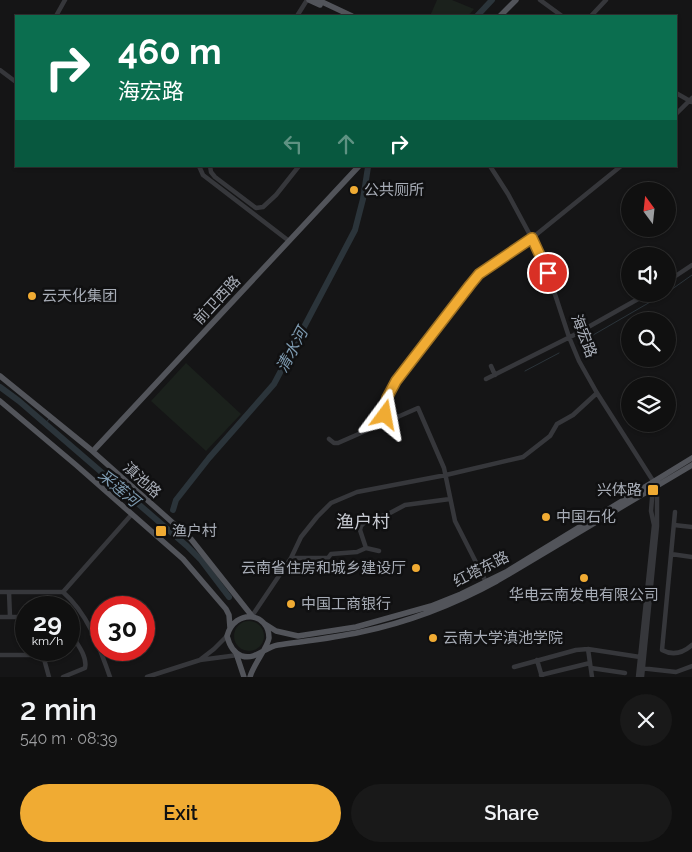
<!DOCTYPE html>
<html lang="en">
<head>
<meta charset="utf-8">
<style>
	body { margin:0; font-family:Raleway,"Noto Sans SC",sans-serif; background:#191919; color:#f1f3f6; height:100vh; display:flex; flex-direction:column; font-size:19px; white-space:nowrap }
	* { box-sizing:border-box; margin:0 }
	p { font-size:16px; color:#9c9d9f }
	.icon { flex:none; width:28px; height:28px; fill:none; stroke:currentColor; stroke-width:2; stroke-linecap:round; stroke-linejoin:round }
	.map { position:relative; height:677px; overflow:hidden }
	.side { display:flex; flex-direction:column; background:#101010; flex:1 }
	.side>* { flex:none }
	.guide { position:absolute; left:15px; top:15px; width:662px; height:152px; border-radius:0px; box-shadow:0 1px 4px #0004,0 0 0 1px #303030; background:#0b6e4f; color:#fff; overflow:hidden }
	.needle { width:32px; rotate:345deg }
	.controls { position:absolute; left:621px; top:182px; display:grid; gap:10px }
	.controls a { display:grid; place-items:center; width:55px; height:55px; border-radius:50%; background:#101010; box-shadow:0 1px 4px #0004,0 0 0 1px #303030; font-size:25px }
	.speed { position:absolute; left:15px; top:596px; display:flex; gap:10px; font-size:25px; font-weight:700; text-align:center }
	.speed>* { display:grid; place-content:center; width:65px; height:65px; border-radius:50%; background:#101010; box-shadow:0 1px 4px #0004,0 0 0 1px #303030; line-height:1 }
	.speed small { font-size:12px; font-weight:400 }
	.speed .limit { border:8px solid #d22; background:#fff; color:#111 }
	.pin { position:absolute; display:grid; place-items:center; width:42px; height:42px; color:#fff; margin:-21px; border:2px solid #fff; border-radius:50%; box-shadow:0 1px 5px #0007 }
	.me { position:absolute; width:55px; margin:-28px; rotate:13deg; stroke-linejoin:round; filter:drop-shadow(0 0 4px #0008) }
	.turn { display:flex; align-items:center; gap:18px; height:105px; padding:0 20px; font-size:22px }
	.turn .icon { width:65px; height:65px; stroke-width:2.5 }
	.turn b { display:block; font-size:35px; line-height:42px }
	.lanes { display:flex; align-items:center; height:48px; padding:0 20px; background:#0003; justify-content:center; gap:25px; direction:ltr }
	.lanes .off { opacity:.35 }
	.round { display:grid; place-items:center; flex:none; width:52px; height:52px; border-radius:26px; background:#191919 }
	.headline { display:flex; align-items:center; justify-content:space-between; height:85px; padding:0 20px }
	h1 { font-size:30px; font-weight:600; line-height:38px }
	.button { display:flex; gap:10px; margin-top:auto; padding:10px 20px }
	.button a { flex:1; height:58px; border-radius:30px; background:#f0ab33; color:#111; font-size:20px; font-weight:600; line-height:58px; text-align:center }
	.button a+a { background:#191919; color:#f1f3f6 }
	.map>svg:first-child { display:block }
	.green { fill:#1b211c }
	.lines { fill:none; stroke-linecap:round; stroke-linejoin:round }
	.stream { stroke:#2b343a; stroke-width:1 }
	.river { stroke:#2b343a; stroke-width:6 }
	.minor { stroke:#36373b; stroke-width:4.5 }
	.major { stroke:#52545a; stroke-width:5.5 }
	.route-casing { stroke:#9c6f21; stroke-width:12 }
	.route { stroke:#f0ab33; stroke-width:9 }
	.poi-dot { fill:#f0ab33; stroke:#101011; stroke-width:2 }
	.labels { text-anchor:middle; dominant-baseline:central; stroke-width:5; stroke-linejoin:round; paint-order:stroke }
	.poi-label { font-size:15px; fill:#a7acb6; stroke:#101011; text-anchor:start }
	.street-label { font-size:15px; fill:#a7acb6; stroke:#101011 }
	.water-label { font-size:16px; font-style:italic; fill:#7e9bb1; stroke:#101011 }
	.quarter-label { font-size:18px; fill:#c8cbd3; stroke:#101011 }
</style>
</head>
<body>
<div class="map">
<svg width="692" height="677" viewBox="0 0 692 677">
	<rect width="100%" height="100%" fill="#151516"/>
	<path class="green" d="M437 0H452L474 9 468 16H430Z
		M186 363 241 414 206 451 151 401Z
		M234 636a15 15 0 1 1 30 0a15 15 0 1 1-30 0Z"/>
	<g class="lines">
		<path class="stream" d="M668 292 692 275
			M588 338 664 294
			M525 371 559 353
			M45 424 49 419"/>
		<path class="river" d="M477 16 492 0
			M0 387 19 401 187 546 201 560 229 597
			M173 510 176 500 209 458 274 384 355 230 363 199 368 167"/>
		<path class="minor" d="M540 0 562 16
			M56 16 65 0
			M297 16 307 0
			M591 16 606 0
			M0 70 16 82
			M676 93 692 102
			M676 114 692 98
			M199 166 203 175 289 241
			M210 166 211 172 215 177 256 208 263 207 276 195 299 166
			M490 166 508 194 537 248 548 273 569 337 579 361 597 393 657 487V526L642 677
			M668 281 692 265
			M491 366 495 375
			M486 379 574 335 647 294
			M386 423V403L396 381 469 285 479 274 532 238 621 166
			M329 439 334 443H338L418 408 444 468 455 521 486 582
			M675 512 662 650C673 656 683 653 692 645
			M674 525 692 527
			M366 548 360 530 361 526 365 522 390 513 405 505 450 499
			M671 554 692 557
			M291 558H328L331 554 357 552 366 548 379 551
			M0 592H63C88 614 99 646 110 677
			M9 592 10 617
			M63 592 132 514
			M252 616 291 558 301 537 317 517 331 503 357 492 446 475 523 457 550 436 557 424 573 415 597 393
			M0 617H26
			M588 649 592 677
			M0 655H40L44 659 49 677
			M201 659 214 649 227 636
			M537 660 542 677
			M514 667 576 650 588 649 640 657
			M591 668 625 673
			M640 668 676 672 692 666
			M541 675 590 663
			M63 677 85 668C88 656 75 641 69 631
			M147 677 200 660 238 655
			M638 677 654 525 651 511 653 486"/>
		<path class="major" d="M309 0 320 5
			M318 0 352 16
			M500 16 516 0
			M0 376 90 449 191 539 252 616
			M0 401 76 465 183 559 226 609 229 615 230 628
			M93 451 359 166
			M265 624 276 631 298 636 356 627 431 606 461 594 506 572 692 458
			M236 653 244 677
			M250 677C253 665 268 647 269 638 269 612 235 608 227 636 229 644 233 653 242 656 256 660 265 647 278 645 306 641 334 638 361 632 409 622 455 604 497 581L692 465"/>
	</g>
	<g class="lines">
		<g class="route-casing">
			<path id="route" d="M385 415 387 398 396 381 470 285 479 274 532 238 548 273"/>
		</g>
		<use href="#route" class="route"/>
	</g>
	<g class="poi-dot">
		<circle cx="354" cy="190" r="5"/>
		<circle cx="32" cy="296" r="5"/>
		<rect x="647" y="484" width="12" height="12" rx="2.5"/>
		<circle cx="546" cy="517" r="5"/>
		<rect x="155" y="525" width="12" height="12" rx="2.5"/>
		<circle cx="416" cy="568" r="5"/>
		<circle cx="584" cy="578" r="5"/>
		<circle cx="291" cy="604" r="5"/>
		<circle cx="433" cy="638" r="5"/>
	</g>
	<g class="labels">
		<g class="poi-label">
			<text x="364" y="190">公共厕所</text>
			<text x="42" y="296">云天化集团</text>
			<text x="642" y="490" text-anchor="end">兴体路</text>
			<text x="556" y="517">中国石化</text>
			<text x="172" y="531">渔户村</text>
			<text x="406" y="568" text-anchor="end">云南省住房和城乡建设厅</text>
			<text x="584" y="595" text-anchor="middle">华电云南发电有限公司</text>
			<text x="301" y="604">中国工商银行</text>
			<text x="443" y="638">云南大学滇池学院</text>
		</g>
		<g class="street-label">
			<text transform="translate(217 300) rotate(-47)">前卫西路</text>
			<text transform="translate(584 336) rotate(69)">海宏路</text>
			<text transform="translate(142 480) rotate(42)">滇池路</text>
			<text transform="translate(481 569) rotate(-27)">红塔东路</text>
		</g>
		<g class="water-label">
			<text transform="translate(292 350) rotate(-62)">清水河</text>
			<text transform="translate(119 488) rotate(40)">采莲河</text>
		</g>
		<g class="quarter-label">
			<text x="363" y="521">渔户村</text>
		</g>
	</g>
</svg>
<div class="controls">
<a><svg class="needle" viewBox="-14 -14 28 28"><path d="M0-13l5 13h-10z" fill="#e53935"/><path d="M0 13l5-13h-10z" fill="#9c9d9f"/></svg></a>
<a><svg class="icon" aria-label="sound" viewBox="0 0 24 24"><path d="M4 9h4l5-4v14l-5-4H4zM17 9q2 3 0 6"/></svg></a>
<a><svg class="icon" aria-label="search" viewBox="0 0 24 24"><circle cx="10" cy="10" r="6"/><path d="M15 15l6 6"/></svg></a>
<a><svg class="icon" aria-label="layers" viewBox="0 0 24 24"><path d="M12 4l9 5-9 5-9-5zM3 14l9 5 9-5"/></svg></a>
</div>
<div class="speed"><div>29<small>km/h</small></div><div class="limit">30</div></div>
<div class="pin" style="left:548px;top:273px;background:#d93025"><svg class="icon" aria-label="arrive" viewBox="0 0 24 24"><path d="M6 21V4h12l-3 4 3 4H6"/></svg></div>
<svg class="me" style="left:385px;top:415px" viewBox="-20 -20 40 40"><path d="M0-17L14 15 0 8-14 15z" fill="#f0ab33" stroke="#fff" stroke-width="4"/></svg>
<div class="guide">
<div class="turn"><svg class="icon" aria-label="right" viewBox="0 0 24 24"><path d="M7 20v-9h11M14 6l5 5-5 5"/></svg><div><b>460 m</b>海宏路</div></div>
<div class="lanes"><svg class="icon off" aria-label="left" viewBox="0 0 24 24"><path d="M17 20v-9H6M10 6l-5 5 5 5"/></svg><svg class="icon off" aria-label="ahead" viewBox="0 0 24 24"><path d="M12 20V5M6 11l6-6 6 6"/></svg><svg class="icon" aria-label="right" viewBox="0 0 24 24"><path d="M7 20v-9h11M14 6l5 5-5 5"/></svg></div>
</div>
</div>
<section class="side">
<div class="headline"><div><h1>2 min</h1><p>540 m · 08:39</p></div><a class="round"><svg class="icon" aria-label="close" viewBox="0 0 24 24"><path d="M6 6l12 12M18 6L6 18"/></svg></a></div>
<div class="button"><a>Exit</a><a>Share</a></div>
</section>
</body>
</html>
